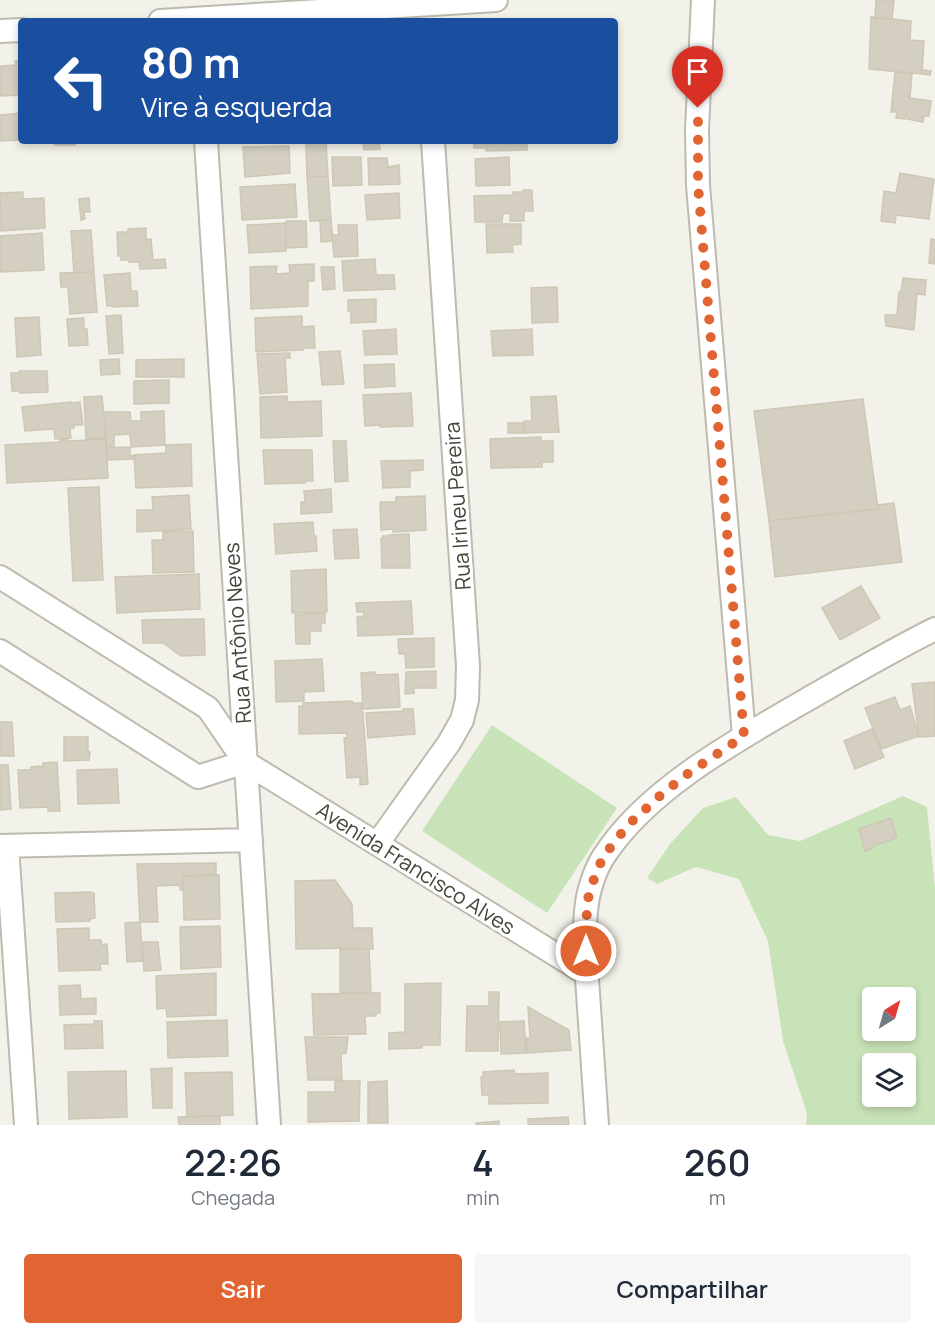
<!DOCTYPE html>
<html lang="pt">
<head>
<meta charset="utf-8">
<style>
	body { margin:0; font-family:Manrope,sans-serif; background:#f6f6f7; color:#1f2937; height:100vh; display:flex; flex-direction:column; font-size:22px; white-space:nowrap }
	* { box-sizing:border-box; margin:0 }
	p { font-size:20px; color:#747a83 }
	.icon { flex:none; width:33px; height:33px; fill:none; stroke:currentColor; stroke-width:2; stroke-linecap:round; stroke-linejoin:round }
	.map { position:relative; height:1125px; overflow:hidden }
	.drawer { display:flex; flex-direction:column; background:#fff; flex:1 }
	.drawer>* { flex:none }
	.banner { position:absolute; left:18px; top:18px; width:600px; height:126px; border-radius:6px; box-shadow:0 3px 9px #0003; background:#1a4fa0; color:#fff; overflow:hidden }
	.needle { width:39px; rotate:37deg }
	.fabs { position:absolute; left:862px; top:987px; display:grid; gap:12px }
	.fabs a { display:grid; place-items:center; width:54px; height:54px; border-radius:6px; background:#fff; box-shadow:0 3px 9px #0003; font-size:30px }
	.pin { position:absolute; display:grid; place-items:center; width:51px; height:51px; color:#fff; margin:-62px -26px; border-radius:50% 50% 50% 0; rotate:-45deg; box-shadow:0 0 6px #0007 }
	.pin .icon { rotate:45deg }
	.me { position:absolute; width:66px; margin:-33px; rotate:0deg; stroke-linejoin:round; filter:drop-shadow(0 0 4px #0008) }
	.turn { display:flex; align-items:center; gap:21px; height:126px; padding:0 24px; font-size:27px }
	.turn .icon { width:78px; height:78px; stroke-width:2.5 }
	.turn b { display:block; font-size:42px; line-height:51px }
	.eta { display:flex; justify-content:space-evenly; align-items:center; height:102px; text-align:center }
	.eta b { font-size:36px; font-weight:600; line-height:42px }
	.action { display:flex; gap:12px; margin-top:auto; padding:12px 24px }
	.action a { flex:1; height:69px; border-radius:6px; background:#e16533; color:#fff; font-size:24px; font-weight:600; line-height:69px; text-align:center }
	.action a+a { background:#f6f6f7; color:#1f2937 }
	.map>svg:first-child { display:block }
	.green { fill:#c9e3b8; fill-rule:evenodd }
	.building { fill:#d4cfc1; stroke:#cec7b5; stroke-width:1.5 }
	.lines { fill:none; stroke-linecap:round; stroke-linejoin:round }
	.minor-casing { stroke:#bebaae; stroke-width:26 }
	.minor { stroke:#fff; stroke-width:22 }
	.route { stroke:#e16533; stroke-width:10; stroke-dasharray:0 18 }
	.labels { text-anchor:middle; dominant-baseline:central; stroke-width:6; stroke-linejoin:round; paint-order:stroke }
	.street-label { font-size:21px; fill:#464339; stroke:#fff }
</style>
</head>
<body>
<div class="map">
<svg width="935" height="1125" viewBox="0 0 935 1125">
	<rect width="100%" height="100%" fill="#f3f2ea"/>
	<path class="green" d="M492 725 617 808 547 913 422 831Z
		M903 796 927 807 935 889V1125H806L807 1113 783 1041 768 941 739 879 696 867 657 884 647 878 670 844 703 808 736 797 768 835 800 841ZM873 998H906V1030H873ZM873 1064H906V1096H873Z"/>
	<path class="building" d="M876 0H894L892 19 875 18Z
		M871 17 911 21 910 40 924 41 922 74 869 69Z
		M21 60V95L0 96V66L16 65 15 61Z
		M922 70 931 71 930 75 922 74Z
		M895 72 912 73 910 98 931 101 929 116H924L923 122 907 119 908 115 906 114 905 119 896 118 897 112H891Z
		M21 113V140L0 141V115Z
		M55 141H75V145H55Z
		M363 141H379L380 149 364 150Z
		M474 141H527V150L486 151V148H474Z
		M326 142 328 176 307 177 306 143Z
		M289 146 290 173 245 177 243 147Z
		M332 157H361L362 185 333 186Z
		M509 157 510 185 476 186 475 159Z
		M368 158H387L388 167 399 165 400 184 369 185Z
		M900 173 934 179 929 219 896 215 895 223 881 221 884 191 896 193Z
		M328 176 331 220 310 221 307 177Z
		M295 184 297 217 242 220 240 187Z
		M523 190H532L533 211H525L524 213V221H510V213L503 214 502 222H475L474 196 513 195V192H523Z
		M23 192V199L44 198 45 228 1 231 0 193Z
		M399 193 400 218 367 220 365 195Z
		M89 198 90 212H84L85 219 81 220 79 199Z
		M320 220H331L333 241 321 242Z
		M286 221H306L307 247 286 248Z
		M286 223V251L249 253 247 225Z
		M486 224H521V244L512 245 513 252 487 253Z
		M338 225H357L358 256 334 257 332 235H339Z
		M146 228V240L151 239 153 260 165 259 166 268 140 269 139 262H129V260H121V256H118L117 232H128V229Z
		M91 230 94 272 74 273 71 231Z
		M42 233 44 270 0 272V236Z
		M931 239 935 240V264L929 263Z
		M375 259 376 275H394L395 289 344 291 342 261Z
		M314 264V281H308V306L251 309 250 267 277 266 276 274 290 273 289 265Z
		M321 267H334L335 289 323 290Z
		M94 272 97 312 70 314 68 287H61L60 273Z
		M130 273 131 291H137L138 306 113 307V306H107L104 275Z
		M903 278 926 280 925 295 917 294 914 330 886 326 885 315H897L899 292H901Z
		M557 287 558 322 532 323 531 288Z
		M376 299V322L351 323V311H348V300Z
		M121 315 123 353 109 354 106 316Z
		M302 316V327L314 326 315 348H303V350L256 352 255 318Z
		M39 317 41 355 17 357 15 318Z
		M84 318V329H87L88 345 69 346 67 319Z
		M396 329 397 354 365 355 363 331Z
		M532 329 533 355 493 356 491 331Z
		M340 351 344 384 322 385 319 352Z
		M290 353V358H285L287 392 260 394 257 354Z
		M119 359 120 374 101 375 100 360Z
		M184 359V377H136V360Z
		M394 364 395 386 365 388 364 365Z
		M19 371H47L48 392 20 393V391H12L11 373H19Z
		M169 380V403L134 404V381Z
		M411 393 413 426 380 427V425L365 426 363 395Z
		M102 396 106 438 86 439 84 397Z
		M287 396 288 402 321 401 322 436 261 438 260 397Z
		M556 396 559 432 524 433V421H532L531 397Z
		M863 399 878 509 769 521 754 411Z
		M71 402 72 403 80 402 83 425H74V428H70L71 438 55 439 54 429 25 431 22 407Z
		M164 411 165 445 131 447 130 434 114 435V447L106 448 104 412H130L131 421H141V412Z
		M508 423H523L524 433H508Z
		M541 437V441H553V462H542V467L491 468 490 439Z
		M106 439 108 478 7 483 5 445 60 442V440H68L69 441Z
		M333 441H346L348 481 335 482Z
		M191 444 192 486 136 488 134 455 166 453V445Z
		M130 447V456L135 455V459L107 460 106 448Z
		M263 450H312L313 481H306L305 483 265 484Z
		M423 460V470L410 471V487L383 488 381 461Z
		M99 487 103 580 73 581 68 488Z
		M331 489 332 512 301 514V502H305L304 491Z
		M189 495 191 529 137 532V510H153L152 497Z
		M425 496 426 530 393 532V529L381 530 380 502H396V497Z
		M894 503 902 562 775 577 769 521 878 509V505Z
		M313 522 314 536H316L317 551 276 554 274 524Z
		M357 529 359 558 335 559 333 530Z
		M193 531 194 572 153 573 152 540H163V532Z
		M405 534H409L410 568H382L381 538H383V536H389V535Z
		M326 569 327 612 292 613 291 571Z
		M199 574 200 609 117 613 115 577Z
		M861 586 880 618 840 640 822 608Z
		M411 601 413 634 358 636 357 617 364 616V612H357L356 603Z
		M325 613V623H321V631H310V644H296L295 615Z
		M204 619 205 655 181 656 163 643H143L142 620Z
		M434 638V667L406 668 405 654H399L398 639Z
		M322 659 324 691 304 692V701L276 702 275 661Z
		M436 671V688H414V693L405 694 406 672Z
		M375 672V675L398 674 400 707 363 709 361 673Z
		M935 682V736L919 737 912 684Z
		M895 697 900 710 910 706 919 736 881 749 865 708Z
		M352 701 353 703H361L362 712H363L368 784 360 785V777L347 778 344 738H347V733L299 734V706H303V703Z
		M403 709H413L415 734 368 738 366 713 403 711Z
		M0 722H12L14 756H0Z
		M872 729 884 757 855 769 844 741Z
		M64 737H88V752H90L89 760 64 761Z
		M57 762 60 811H48V807L20 808 18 770H31V767L43 766V763Z
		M0 765H8L11 809 0 810Z
		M117 769 119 803 78 804 77 770Z
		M891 818 897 838 875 845 871 848 872 849 865 851 859 829Z
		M216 863V875L183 876V890H180V885L156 886 158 922H140L137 864Z
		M219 875 220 919 184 920 183 876Z
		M335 880 352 904 353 928H372L373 949H353V948L296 949 295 881Z
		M91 892V893H94L95 918 90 919V921L56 922 55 893Z
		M140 922 143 961 127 962 125 923Z
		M220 926 221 967 181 969 180 927Z
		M89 928V940H101L102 945 107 944 108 964H100L101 970 59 971 57 929Z
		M142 942H158L161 970 144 971Z
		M340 949H369L371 993H340Z
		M216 973V1015L167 1017 166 1008 157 1009 156 976Z
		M441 983 440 1045H422V1048L389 1049V1033L405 1032V984Z
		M80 985 81 999 96 998V1014L60 1015 59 986Z
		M489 992H499L498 1051H466L467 1006H489Z
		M371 993H380V1013H376V1016H365L366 1034 314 1035 312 994Z
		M528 1007 569 1030 571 1050 527 1053 526 1038H530Z
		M227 1020 228 1056 168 1058 167 1022Z
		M94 1021H102L103 1048 65 1049 64 1025 94 1024Z
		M524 1021 526 1053 501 1054 500 1022Z
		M305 1037H348L346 1053 341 1054 342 1080H308Z
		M172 1068V1108H153L151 1069Z
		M514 1070 515 1074 548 1073V1103L489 1104V1095H482L481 1077H483V1072Z
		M126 1071 127 1117 69 1119 68 1072Z
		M232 1072 233 1115 187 1117 185 1073Z
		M335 1081H360L359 1121 308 1122V1092H335Z
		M387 1081 388 1123H368V1082Z
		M220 1116V1125H179L178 1117Z
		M568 1117 569 1125H528V1119Z
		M499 1121V1125H476V1123Z"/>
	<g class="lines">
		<g class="minor-casing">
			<path id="minor" d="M703 0 697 130 698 185 744 736
				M160 21 496 0
				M0 31 21 30
				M206 141 269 1125
				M0 577 208 708 245 762 587 974
				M0 651 198 777 245 762
				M377 844 449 743 462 720 467 700 468 666 433 141
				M0 846 251 840
				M7 846 26 1125
				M597 1125C594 1081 591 1037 588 993 586 966 583 930 587 903 589 888 596 868 604 856 648 788 739 739 808 699 850 675 891 651 935 629"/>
		</g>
		<use href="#minor" class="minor"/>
	</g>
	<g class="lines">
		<path class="route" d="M586 951 587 902 594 879 603 857 628 825 662 794 690 772 744 736 698 185V108"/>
	</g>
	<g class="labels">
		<g class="street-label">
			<text transform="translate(457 506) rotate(-94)">Rua Irineu Pereira</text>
			<text transform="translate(237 633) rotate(-94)">Rua Antônio Neves</text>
			<text transform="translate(416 868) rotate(32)">Avenida Francisco Alves</text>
		</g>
	</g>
</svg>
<div class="fabs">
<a><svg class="needle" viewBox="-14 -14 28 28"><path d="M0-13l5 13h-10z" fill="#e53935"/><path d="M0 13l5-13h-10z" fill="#747a83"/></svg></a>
<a><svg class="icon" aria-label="layers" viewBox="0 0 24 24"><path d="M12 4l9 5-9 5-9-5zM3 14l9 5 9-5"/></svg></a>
</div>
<div class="pin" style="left:698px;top:108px;background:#d93025"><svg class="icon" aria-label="arrive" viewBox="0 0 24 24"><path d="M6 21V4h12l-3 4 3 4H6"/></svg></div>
<svg class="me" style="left:586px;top:951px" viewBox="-20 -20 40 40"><circle r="17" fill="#e16533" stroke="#fff" stroke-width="3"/><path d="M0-11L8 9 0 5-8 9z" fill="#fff"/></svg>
<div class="banner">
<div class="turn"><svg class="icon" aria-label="left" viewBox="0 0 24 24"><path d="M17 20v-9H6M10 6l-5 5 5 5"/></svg><div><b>80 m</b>Vire à esquerda</div></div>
</div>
</div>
<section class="drawer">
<div class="eta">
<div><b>22:26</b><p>Chegada</p></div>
<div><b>4</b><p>min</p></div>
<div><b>260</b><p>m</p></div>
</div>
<div class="action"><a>Sair</a><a>Compartilhar</a></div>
</section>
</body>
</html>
